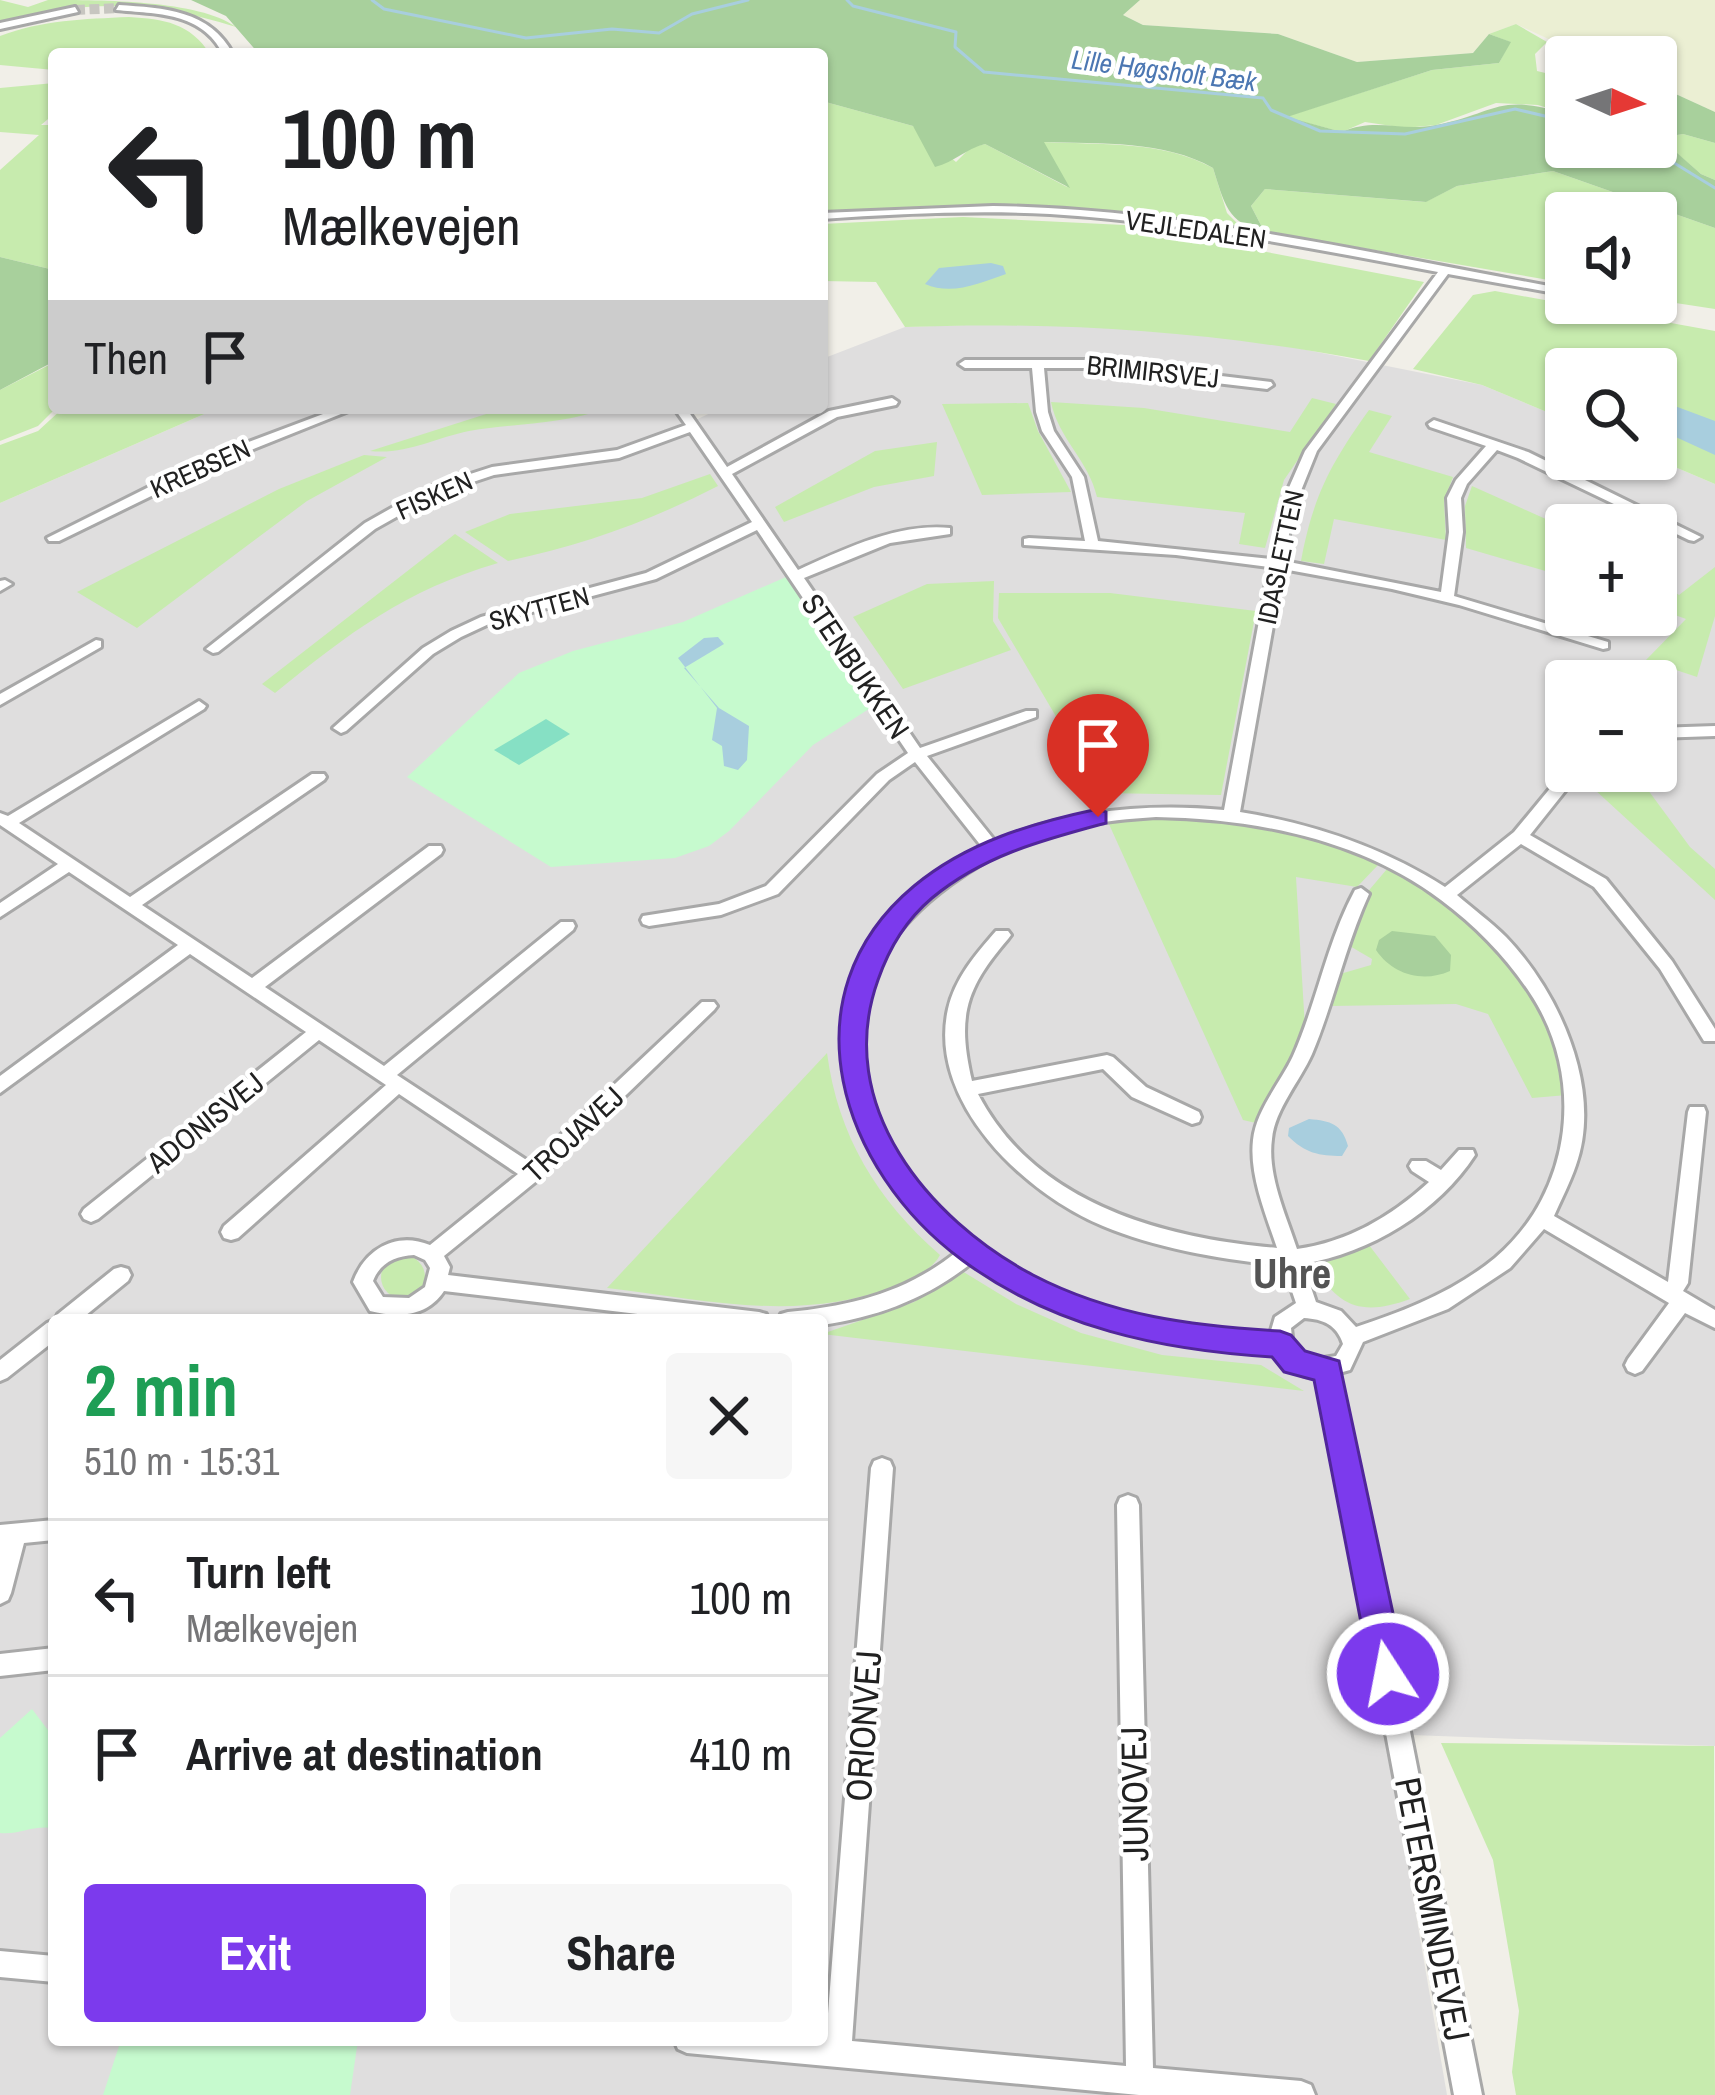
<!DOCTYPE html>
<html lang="en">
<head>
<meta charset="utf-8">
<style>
	body { margin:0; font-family:"Archivo Narrow",sans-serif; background:#f6f6f6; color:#202124; height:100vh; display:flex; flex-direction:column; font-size:45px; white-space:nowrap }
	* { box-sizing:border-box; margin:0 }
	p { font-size:39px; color:#757577 }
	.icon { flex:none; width:66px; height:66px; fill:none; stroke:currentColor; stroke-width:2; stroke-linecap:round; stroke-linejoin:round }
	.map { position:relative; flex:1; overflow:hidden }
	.sheet { position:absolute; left:48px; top:1314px; width:780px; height:732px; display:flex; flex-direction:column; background:#fff; border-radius:12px; box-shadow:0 3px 9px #0004 }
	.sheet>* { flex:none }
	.guide { position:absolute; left:48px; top:48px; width:780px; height:366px; border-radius:12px; box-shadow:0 3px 9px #0004; background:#fff; color:#202124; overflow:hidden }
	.needle { width:78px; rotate:93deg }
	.fabs { position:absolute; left:1545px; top:36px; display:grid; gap:24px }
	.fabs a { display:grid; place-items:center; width:132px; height:132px; border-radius:12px; background:#fff; box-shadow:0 3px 9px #0004; font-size:60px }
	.pin { position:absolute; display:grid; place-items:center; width:102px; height:102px; color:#fff; margin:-123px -51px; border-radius:50% 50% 50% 0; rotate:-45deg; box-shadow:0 0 12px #0007 }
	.pin .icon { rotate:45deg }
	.me { position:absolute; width:132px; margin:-66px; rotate:349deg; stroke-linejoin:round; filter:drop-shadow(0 0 9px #0008) }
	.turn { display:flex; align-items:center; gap:42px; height:252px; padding:0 36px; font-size:54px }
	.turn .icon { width:156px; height:156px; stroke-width:2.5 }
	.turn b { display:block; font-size:84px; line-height:102px }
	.then { display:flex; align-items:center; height:114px; padding:0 36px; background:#0003; gap:24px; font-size:45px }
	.round { display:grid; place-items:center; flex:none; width:126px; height:126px; border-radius:12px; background:#f6f6f6 }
	.head { display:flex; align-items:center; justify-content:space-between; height:204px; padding:0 36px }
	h1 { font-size:72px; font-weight:700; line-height:90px; color:#1e9e55 }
	.button { display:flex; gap:24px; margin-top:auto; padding:24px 36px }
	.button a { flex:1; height:138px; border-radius:12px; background:#7c3aed; color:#fff; font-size:48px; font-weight:700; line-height:138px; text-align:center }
	.button a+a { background:#f6f6f6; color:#202124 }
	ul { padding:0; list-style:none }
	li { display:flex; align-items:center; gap:36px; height:156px; padding:0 36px; border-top:3px solid #e0e0e0 }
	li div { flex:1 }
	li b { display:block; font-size:45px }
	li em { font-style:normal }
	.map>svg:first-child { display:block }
	.residential { fill:#dfdede; fill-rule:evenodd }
	.farmland { fill:#ebefd3 }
	.grass { fill:#c7ebae }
	.forest { fill:#a8d09c }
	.park { fill:#c6face }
	.pitch { fill:#86e0c4 }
	.water { fill:#a8cede }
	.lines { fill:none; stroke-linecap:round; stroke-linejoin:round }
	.stream { stroke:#a8cede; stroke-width:3 }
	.minor-tunnel { stroke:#c7c6c0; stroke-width:10; stroke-dasharray:10 4.5; stroke-linecap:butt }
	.minor-casing { stroke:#a8a8a8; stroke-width:6 }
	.minor { fill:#fff; fill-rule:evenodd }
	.route { fill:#7c3aed; stroke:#51269a; stroke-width:3 }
	.labels { text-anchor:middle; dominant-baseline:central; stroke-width:9; stroke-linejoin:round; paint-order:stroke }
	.far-water-label { font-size:27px; font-style:italic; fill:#4c77b2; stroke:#fff }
	.far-street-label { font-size:27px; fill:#212121; stroke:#fff }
	.street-label { font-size:30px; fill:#212121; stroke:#fff }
	.near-street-label { font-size:36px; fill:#212121; stroke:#fff }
	.district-label { font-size:42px; font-weight:bold; fill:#545454; stroke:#fff }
</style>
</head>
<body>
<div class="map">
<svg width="1715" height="2095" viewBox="0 0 1715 2095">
	<rect width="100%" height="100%" fill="#f1efe8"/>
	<path class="residential" d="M1028 323 1152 329 1277 344 1482 385 1566 420V459H1656L1715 484V1746L1385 1734 1447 2095H0V503L218 408H675L685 425 721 408H822V359L905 327ZM1566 525H1656V615H1566ZM1566 681H1656V771H1566ZM54 1320H822V2040H54Z"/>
	<path class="farmland" d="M1140 0H1715V112L1656 85V57H1588L1516 24 1489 34 1473 53 1357 62 1278 34 1143 25 1123 15Z"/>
	<path class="grass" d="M0 0 28 7 48 0C102 0 199 0 236 27 150 0 88 0 0 22Z
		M129 17C164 19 190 23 210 54H54V70L0 65V36C42 20 84 19 129 17Z
		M1516 24 1547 42 1535 54 1537 71 1566 78V114L1538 105 1496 103 1436 125 1405 128 1365 122 1342 132 1285 117 1432 70 1499 63 1510 42 1489 34Z
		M54 83V114L41 125H54V270L0 257V170L39 135 0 132V88Z
		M822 101 913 126 956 162 970 148 985 144 1067 187 1043 142C1100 145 1162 140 1213 168L1227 213 1241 227 1007 205 822 211Z
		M1683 134 1715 143V180L1701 174 1659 138Z
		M1553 171 1715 228V309L1656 300V213H1566V283L1264 231 1251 206 1265 189 1425 202 1457 186Z
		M963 217 1124 225 1424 282 1369 361C1214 332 1062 321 905 327L876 282 822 281V224Z
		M1495 291 1715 331V484L1656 459V369H1566V420L1482 385 1413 369 1473 295Z
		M54 344 56 408 38 426 0 441V390L49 365Z
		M1312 398 1336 404 1284 480 1265 548 1239 544 1245 513 1097 497C1089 461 1058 438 1051 402L1144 408 1290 432Z
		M1028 403 1038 431 1071 492 982 495 942 404Z
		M63 408H218L0 503V445L38 431Z
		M505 408H607C562 425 516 423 469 431 435 438 405 455 370 451Z
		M1369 410 1392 416 1369 452 1453 477 1444 501 1446 540 1334 519 1324 564 1301 561C1313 496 1331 463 1369 410Z
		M937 442 934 476 874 487 784 522 775 507 875 451Z
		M364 455 387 457 307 501 137 628 77 592 279 489Z
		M710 474 718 486C650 521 583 545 508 561L465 532 510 514 642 498Z
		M1472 486 1566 528V577L1466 548 1465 506Z
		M455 534 498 563C405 590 349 633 275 693L262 684Z
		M1715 567V616L1697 677 1646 660 1686 619 1656 608V580L1679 595Z
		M994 581 993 621 1011 650 903 689 853 617 927 584Z
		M999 593H1110L1256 611 1221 795 1101 793 998 618Z
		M1617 771H1634L1690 847 1715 869V900L1594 789Z
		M1165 818C1239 821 1311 831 1378 865L1357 887 1296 877 1305 1028 1256 1123 1243 1120 1108 822Z
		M1387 869C1475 915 1559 991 1567 1095L1532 1098 1488 1014 1456 1004 1331 1006 1340 974 1371 965 1372 959 1348 945 1365 895Z
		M827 1053C838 1136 877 1200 940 1255 933 1269 912 1280 896 1286 798 1323 707 1300 607 1288Z
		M1369 1245 1410 1299C1361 1317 1336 1307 1312 1261Z
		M381 1277a22 22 0 1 1 44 0a22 22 0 1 1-44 0Z
		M962 1271 1016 1304 1081 1333 1162 1355 1261 1365 1304 1391 822 1334 914 1302Z
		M1441 1743 1714 1746 1715 2095H1516L1512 2072 1519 2011 1493 1860Z"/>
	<path class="forest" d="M191 0H1140L1123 15 1143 25 1278 34 1357 62 1473 53 1489 34 1511 42 1499 63 1432 70 1287 117 1342 132C1376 117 1400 132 1436 125 1496 114 1497 92 1566 114V147H1656V85L1715 112V143L1683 134 1660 138 1701 174 1715 180V228L1553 171 1457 186 1426 202 1265 189 1251 206 1264 231C1227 224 1224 202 1213 168 1164 140 1100 144 1044 142L1070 188 985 144C965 149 955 162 935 167L913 126 822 101V54H259L226 16Z
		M0 257 54 270 49 364 0 390Z
		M1392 931 1435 936 1451 955 1450 971C1423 983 1393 975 1376 950L1379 940Z"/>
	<path class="park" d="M786 577 875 705 813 745 729 831 709 846 675 858 551 867 407 777 519 673 573 651 683 622Z
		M32 1709 54 1738V1828C30 1825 20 1835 0 1833V1738Z
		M121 2040H358L350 2095H103Z"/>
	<path class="pitch" d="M546 719 570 734 519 765 494 750Z"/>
	<path class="water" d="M991 263 1003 266 1006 274C980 283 952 296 925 284L939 268Z
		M1656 399 1715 421V455L1656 428Z
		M704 638 718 637 724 644 684 668 719 708 749 726 747 760 738 770 724 766 722 746 712 740 717 708 678 658Z
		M1309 1119C1331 1121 1342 1124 1348 1146L1342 1156C1319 1156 1305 1153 1288 1136L1289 1128Z"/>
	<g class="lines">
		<path class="stream" d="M372 0 384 9 526 38 612 29 659 33 692 14 748 0
			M847 0 853 6 956 32 955 47 984 72 1263 98 1271 110 1320 131 1405 134 1515 109 1566 121
			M1648 147 1715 188"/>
		<path class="minor-tunnel" d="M75 10 119 8"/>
		<g class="minor-casing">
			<path id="minor" d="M119 5C164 8 210 10 233 54H223C202 12 157 14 116 10Z
				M75 7 78 12 0 29V23Z
				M993 206C1187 209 1376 255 1566 289V295L1448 274 1317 451 1294 508 1284 561 1441 592 1449 532 1447 498 1456 480 1486 446 1430 427 1428 424 1434 420 1528 452 1701 537 1694 541 1689 540 1518 458 1497 450 1467 484 1461 498 1463 532 1454 596 1608 642V648L1603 649 1459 605 1392 589 1283 569 1240 812C1314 824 1382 847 1445 887L1514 832 1566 769 1581 771 1530 835 1606 879 1672 961 1715 1029V1041H1704L1660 969 1594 887 1521 844 1457 895C1473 909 1491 922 1506 937 1559 992 1603 1089 1576 1165 1570 1183 1561 1200 1554 1216L1668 1282 1688 1112 1690 1107H1704L1706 1112 1688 1283 1683 1291 1715 1310V1328L1685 1313 1642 1371 1635 1374 1628 1371 1625 1365 1628 1359 1669 1303 1544 1229 1510 1268 1448 1309 1363 1342 1350 1370 1339 1373 1482 2095H1454L1319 1377C1301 1379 1283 1367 1274 1352 1157 1340 1075 1329 974 1261 930 1297 879 1317 822 1325V1320H778L781 1314 788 1312C852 1306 908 1292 959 1250 930 1229 905 1198 886 1168 869 1140 853 1109 847 1076 829 978 899 889 982 847L915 762 889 780 778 894 721 915 649 926 643 924 641 920 643 916 719 904 766 886 877 774 908 753 757 530 656 579 491 623 461 637 433 654 346 731 341 733 333 728 423 648 451 631 481 617 646 573 752 522 690 432 619 458 494 475 437 494 375 529 218 652 213 653 206 649 365 523 427 488 492 467 617 450 686 425 674 408H686L727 467 829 411 892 398 898 402 896 405 837 417 732 474 798 570C845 549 897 523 950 528V534L890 543 804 578 920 748 1026 711H1036V717L927 756 995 841C1069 810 1145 803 1224 810L1269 567 1176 555 1024 545V539L1029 538 1085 541 1072 477 1042 431 1036 412 1032 368H965L959 364 965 360H1089L1271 382 1273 385 1267 389 1089 368H1044L1048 412 1054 431 1084 477 1098 541 1271 559 1280 508 1305 451 1438 272C1310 248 1181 222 1050 214 974 210 898 214 822 219V213ZM1156 817C1256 819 1360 839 1441 900 1476 926 1506 957 1530 993 1586 1077 1573 1192 1495 1258 1455 1291 1405 1311 1356 1327L1341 1311 1316 1302 1303 1264C1370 1253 1438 1212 1475 1155L1473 1150H1459L1441 1170 1426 1161H1412L1409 1166 1412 1171 1429 1182C1392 1216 1348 1242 1297 1249 1286 1215 1267 1175 1272 1139 1275 1109 1300 1081 1312 1054 1334 1002 1345 946 1369 894L1361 888 1355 890C1327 942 1317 1002 1293 1056 1281 1082 1256 1110 1253 1140 1249 1175 1266 1215 1277 1248 1163 1238 1035 1204 978 1094L1103 1069 1132 1097 1192 1124 1199 1122 1201 1117 1199 1112 1146 1087 1113 1057 1107 1055 972 1081C957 1017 965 989 1008 939L1011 935 1008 931H996C976 954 955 978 948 1009 927 1102 1025 1194 1103 1226 1155 1248 1227 1261 1283 1265L1296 1303 1275 1317 1270 1334C1188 1326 1105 1318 1031 1278 945 1231 866 1147 864 1044 864 1015 868 982 883 956 900 926 925 903 951 884 1019 835 1074 822 1156 817ZM1304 1318C1323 1319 1337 1325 1343 1344L1336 1356 1311 1360 1293 1346 1291 1328Z
				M1623 303H1648L1669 309 1663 312Z
				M339 408H356L221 462 59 541H49L47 538 211 456Z
				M5 580 12 584 0 591V581Z
				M96 640 101 641V647L0 705V694Z
				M199 701 206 706 204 709 19 823 130 897 312 774H324L326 777 324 780 142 905 252 978 429 846H441L443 850 441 854 265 987 384 1066 561 922H573L575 926 573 930 397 1075 531 1163 702 1002H714L717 1006 714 1010 539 1179 444 1256 450 1267 448 1275 759 1312 766 1314 769 1320H688L444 1291C427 1317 398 1318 370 1311L353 1282C365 1249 396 1231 430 1245L518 1174 399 1094 238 1238 231 1240 224 1238 221 1232 224 1226 386 1085 319 1040 98 1219 91 1222 84 1219 81 1214 84 1209 306 1032 190 954 0 1093V1076L178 945 69 872 0 917V903L58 864 0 825V813L8 816ZM414 1255 425 1260 430 1268 425 1287 409 1298 383 1297 373 1281C380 1263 395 1256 414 1255Z
				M1715 726V736L1656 738V728Z
				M121 1267 128 1269 131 1275 128 1281 80 1320H55L58 1314 114 1269Z
				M54 1320V1341L7 1378 0 1381V1360L47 1323Z
				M882 1458 890 1461 893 1468 852 2041 1126 2066 1117 1505 1120 1498 1128 1495 1136 1498 1139 1505 1153 2068 1301 2081 1311 2085 1315 2095H1139L687 2053 678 2049 674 2040 826 2039 871 1468 874 1461Z
				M54 1520V1540L24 1543 11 1593 8 1600 0 1604V1525Z
				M54 1648V1670L0 1676V1654Z
				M0 1951 54 1956V1982L0 1977Z"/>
		</g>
		<use href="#minor" class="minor"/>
	</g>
	<path class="route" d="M1098 809 1106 812V823C1043 840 984 855 932 898 906 920 889 948 878 980 833 1105 928 1219 1033 1275 1112 1316 1193 1326 1280 1331L1291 1335 1305 1351 1339 1361 1406 1674 1401 1686 1388 1691 1376 1686 1371 1674 1314 1380 1284 1372 1272 1357C1161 1350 1054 1328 962 1260 841 1171 782 996 914 886 967 842 1032 823 1098 809Z"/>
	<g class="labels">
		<g class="far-water-label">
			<text transform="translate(1164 70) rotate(7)">Lille Høgsholt Bæk</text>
		</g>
		<g class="far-street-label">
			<text transform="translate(1196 229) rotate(8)">VEJLEDALEN</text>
			<text transform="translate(1153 371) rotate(6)">BRIMIRSVEJ</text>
			<text transform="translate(200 468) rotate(-24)">KREBSEN</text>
			<text transform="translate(434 495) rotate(-24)">FISKEN</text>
			<text transform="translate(1280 557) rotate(-78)">IDASLETTEN</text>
			<text transform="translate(539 608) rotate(-15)">SKYTTEN</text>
		</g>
		<g class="street-label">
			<text transform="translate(856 666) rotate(56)">STENBUKKEN</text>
			<text transform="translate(205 1122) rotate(-39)">ADONISVEJ</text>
			<text transform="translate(573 1134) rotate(-43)">TROJAVEJ</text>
		</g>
		<g class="near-street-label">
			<text transform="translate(863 1726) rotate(-86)">ORIONVEJ</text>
			<text transform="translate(1134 1794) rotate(-91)">JUNOVEJ</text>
			<text transform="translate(1433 1909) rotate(79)">PETERSMINDEVEJ</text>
		</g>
		<g class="district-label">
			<text x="1292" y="1273">Uhre</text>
		</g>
	</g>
</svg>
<div class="fabs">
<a><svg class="needle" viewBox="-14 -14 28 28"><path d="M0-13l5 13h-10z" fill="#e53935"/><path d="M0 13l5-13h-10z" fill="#757577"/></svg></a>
<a><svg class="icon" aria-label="sound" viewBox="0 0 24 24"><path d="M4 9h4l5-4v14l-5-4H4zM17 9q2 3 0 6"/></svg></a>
<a><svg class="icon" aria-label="search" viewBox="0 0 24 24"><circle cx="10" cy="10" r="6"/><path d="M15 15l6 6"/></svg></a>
<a>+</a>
<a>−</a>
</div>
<div class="pin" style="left:1098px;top:817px;background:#d93025"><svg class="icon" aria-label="arrive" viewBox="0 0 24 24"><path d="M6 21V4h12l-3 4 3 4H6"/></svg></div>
<svg class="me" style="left:1388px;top:1674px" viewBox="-20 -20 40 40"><circle r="17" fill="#7c3aed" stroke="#fff" stroke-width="3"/><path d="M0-11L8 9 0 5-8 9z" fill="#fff"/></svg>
<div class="guide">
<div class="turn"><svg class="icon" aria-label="left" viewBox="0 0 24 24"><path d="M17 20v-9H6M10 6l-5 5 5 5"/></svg><div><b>100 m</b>Mælkevejen</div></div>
<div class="then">Then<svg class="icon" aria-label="arrive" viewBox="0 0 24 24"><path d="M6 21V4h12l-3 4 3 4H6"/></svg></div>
</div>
<section class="sheet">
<div class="head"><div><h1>2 min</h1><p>510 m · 15:31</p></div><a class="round"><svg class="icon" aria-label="close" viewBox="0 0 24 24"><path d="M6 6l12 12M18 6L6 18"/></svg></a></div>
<ul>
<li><svg class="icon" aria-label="left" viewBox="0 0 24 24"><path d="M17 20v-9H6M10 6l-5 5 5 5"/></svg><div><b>Turn left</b><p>Mælkevejen</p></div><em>100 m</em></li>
<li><svg class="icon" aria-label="arrive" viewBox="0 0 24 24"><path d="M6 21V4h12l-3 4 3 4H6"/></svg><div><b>Arrive at destination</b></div><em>410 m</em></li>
</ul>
<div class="button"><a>Exit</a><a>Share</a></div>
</section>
</div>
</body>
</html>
